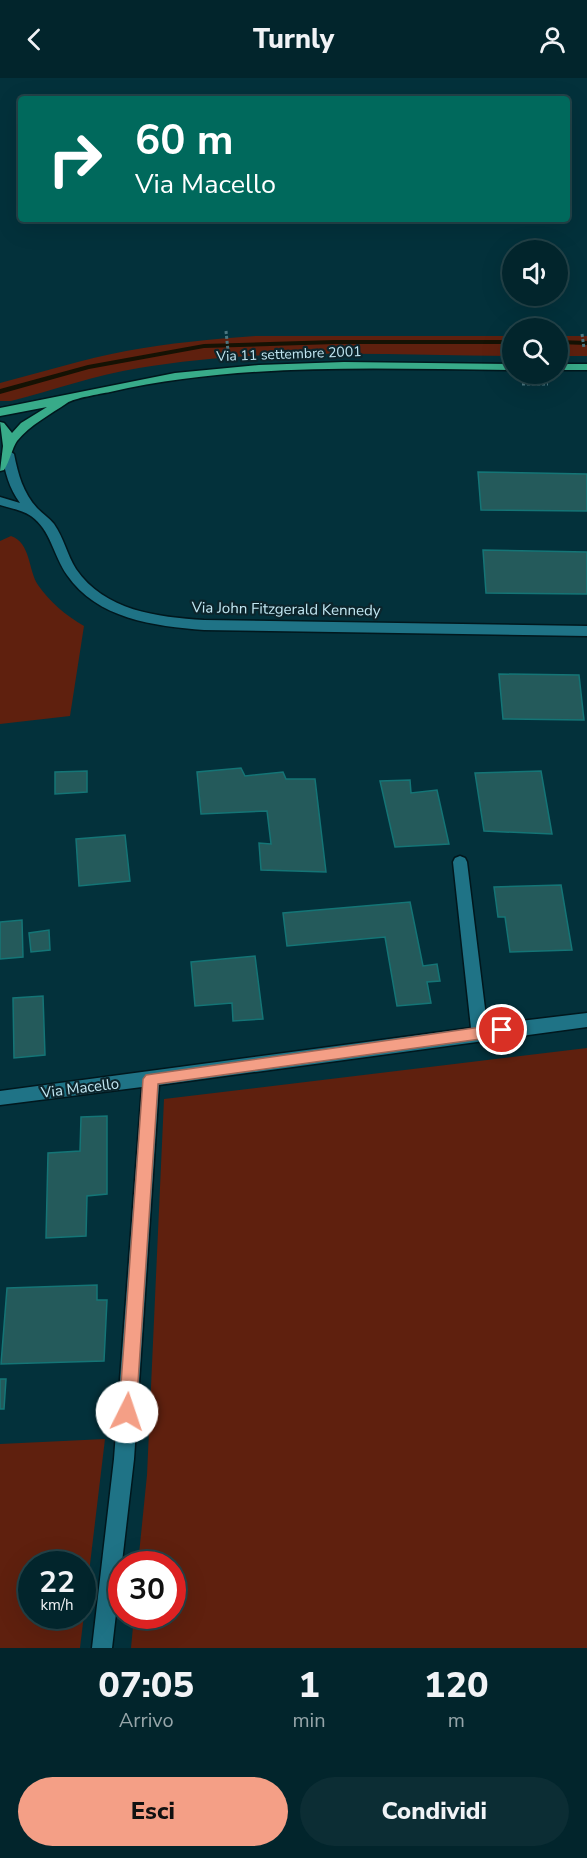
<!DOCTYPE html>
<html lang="it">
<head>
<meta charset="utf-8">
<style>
	body { margin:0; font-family:"Nunito Sans",sans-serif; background:#0c2d34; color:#f1f3f6; height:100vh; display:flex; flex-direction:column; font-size:22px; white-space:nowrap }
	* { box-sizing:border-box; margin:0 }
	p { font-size:20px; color:#96a5a9 }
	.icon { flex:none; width:33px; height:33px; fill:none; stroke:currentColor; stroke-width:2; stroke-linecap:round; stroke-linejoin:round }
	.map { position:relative; height:1570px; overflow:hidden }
	.side { display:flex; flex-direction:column; background:#02252c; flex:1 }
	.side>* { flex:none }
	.top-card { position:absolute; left:18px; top:18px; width:552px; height:126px; border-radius:6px; box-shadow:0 6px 24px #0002,0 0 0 2px #234248; background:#00695c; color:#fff; overflow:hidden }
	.controls { position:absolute; left:502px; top:162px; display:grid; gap:12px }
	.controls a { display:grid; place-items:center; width:66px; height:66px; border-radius:50%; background:#02252c; box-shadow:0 6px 24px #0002,0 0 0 2px #234248; font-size:30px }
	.speed { position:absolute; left:18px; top:1473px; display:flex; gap:12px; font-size:30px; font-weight:700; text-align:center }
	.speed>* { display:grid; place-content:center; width:78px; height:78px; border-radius:50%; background:#02252c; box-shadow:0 6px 24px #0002,0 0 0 2px #234248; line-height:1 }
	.speed small { font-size:15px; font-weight:400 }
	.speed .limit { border:9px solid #d22; background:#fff; color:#111 }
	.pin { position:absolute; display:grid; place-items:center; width:51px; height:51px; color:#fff; margin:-26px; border:3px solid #fff; border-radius:50%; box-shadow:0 2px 6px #0007 }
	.me { position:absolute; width:66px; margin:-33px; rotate:4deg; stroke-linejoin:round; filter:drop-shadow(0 0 4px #0008) }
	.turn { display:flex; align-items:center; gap:21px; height:126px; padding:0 18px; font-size:27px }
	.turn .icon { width:78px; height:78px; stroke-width:2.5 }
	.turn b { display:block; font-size:42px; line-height:51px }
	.eta { display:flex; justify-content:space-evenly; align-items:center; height:102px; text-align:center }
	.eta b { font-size:36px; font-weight:800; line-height:42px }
	.button { display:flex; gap:12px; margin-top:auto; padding:12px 18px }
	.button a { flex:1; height:69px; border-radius:36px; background:#f49f86; color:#111; font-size:24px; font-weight:800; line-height:69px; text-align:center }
	.button a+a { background:#0c2d34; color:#f1f3f6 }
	header { display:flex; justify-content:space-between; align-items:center; height:78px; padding:0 18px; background:#02252c; font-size:27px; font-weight:800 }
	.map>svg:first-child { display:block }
	.green { fill:#5f200e; fill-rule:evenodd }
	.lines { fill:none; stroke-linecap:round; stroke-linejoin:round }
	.stream { fill:#151204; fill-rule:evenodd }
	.building { fill:#245a5b; stroke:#147576; stroke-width:1.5 }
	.minor-casing { stroke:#01171d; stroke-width:3 }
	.major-casing { stroke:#01171d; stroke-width:3 }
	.path { stroke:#4b7680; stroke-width:3; stroke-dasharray:3 2; stroke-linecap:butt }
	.minor { fill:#1f7386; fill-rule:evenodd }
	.major { fill:#38ab89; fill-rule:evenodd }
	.route { fill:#f49f86; stroke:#9f6757; stroke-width:1.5 }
	.labels { text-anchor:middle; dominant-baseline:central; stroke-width:4.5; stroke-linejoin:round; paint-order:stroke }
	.far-street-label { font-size:14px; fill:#c2e7f2; stroke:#0c252c }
	.street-label { font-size:15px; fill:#c2e7f2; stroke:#0c252c }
</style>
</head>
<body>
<header><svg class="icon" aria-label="back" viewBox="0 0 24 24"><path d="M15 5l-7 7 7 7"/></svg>Turnly<svg class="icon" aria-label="person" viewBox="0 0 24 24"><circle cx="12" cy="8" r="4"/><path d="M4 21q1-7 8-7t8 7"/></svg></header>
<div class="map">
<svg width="587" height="1570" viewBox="0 0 587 1570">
	<rect width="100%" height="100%" fill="#03313b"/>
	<path class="green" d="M255 258H513V278C390 277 262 269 139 290 96 297 54 312 11 323H0V305C42 294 84 281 126 273 169 265 212 261 255 258Z
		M558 258H587V278H558Z
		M11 458C31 465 28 492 38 507 50 524 65 537 84 548L70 638 0 646V463Z
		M587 970V1570H131L134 1538H172V1486H138L147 1397 164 1021Z
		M105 1361 80 1570H0V1366ZM82 1486V1538H32V1486Z"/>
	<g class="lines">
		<path class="stream" d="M335 262H513V266H335L204 270 89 291 0 316V311L88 287 204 266Z
			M558 262 587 263V267L558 266Z"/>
	</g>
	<path class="building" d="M478 394 587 396V433L481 432Z
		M483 472 587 474V516L486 515Z
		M499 596 579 597 584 642 503 641Z
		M241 690 245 698 283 694 286 701H315L326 794 261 792 259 765 271 766 267 733 201 736 197 694Z
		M87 693V714L55 716V694Z
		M541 693 552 756 484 753 475 695Z
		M410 702 411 715 437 712 449 766 395 769 380 703Z
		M125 757 130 803 79 808 76 761Z
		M561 807 572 872 510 874 505 839H498L494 809Z
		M410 824 423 888 437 886 440 903 427 904 431 925 397 928 385 859 287 868 283 835Z
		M22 842 23 879 0 881V844Z
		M49 852 50 872 31 874 29 855Z
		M255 878 263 941 233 943 232 925 195 928 191 884Z
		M43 918 45 977 14 980 13 920Z
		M107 1038V1116L87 1118 86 1158 46 1160 48 1075 80 1073 81 1039Z
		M97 1207V1222H107L104 1283 1 1286 7 1210Z
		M0 1301H6L4 1331H0Z"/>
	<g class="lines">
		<g class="minor-casing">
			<path id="minor" d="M8 372 14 376C18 396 23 415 37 430 43 436 49 440 54 446 64 460 67 477 76 491 105 533 157 539 204 542L587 548V558L204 552C154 548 97 541 67 497 53 477 51 452 31 438 22 432 10 430 0 427V419L20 425C9 410 5 394 2 376Z
				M460 778 465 780 467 784 487 947 587 935V949L159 1007 134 1381 112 1570H92L114 1381 142 1009 0 1027V1013L471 950 453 784 455 780Z"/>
		</g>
		<g class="major-casing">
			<path id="major" d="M344 284 513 286V292C379 291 242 284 110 314 100 316 74 320 67 325 51 336 30 347 17 363 12 370 10 383 4 392L0 393 3 368 0 344 4 345 12 355 21 345 47 329 0 338V330L175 295 259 287Z
				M558 286H587V292H558Z"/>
		</g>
		<path class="path" d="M226 253 228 273
			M582 256 584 270
			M522 306H548"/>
		<use href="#minor" class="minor"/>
		<use href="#major" class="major"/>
	</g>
	<path class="route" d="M502 946 507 947 509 952 507 956 502 958 158 1006 136 1334 133 1339 127 1342 121 1339 119 1334 143 1001 146 997Z"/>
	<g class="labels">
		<g class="far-street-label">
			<text transform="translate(289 276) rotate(-2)">Via 11 settembre 2001</text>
		</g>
		<g class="street-label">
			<text transform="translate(286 531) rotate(1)">Via John Fitzgerald Kennedy</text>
			<text transform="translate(80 1010) rotate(-7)">Via Macello</text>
		</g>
	</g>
</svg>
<div class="controls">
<a><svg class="icon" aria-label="sound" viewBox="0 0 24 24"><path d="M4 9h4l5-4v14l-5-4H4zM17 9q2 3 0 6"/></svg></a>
<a><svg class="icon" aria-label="search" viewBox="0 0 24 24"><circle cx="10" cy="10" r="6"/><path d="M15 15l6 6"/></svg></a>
</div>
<div class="speed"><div>22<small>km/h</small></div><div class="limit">30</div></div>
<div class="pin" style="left:502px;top:952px;background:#d93025"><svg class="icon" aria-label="arrive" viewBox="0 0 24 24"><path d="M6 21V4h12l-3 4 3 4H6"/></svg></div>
<svg class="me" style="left:127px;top:1334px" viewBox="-20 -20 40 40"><circle r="19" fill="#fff"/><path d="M0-13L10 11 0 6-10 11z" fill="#f49f86"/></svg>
<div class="top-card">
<div class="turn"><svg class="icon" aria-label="right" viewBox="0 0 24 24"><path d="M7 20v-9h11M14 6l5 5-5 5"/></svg><div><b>60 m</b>Via Macello</div></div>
</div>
</div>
<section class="side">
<div class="eta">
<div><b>07:05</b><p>Arrivo</p></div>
<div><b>1</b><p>min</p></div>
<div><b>120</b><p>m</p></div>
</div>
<div class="button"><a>Esci</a><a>Condividi</a></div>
</section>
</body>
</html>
